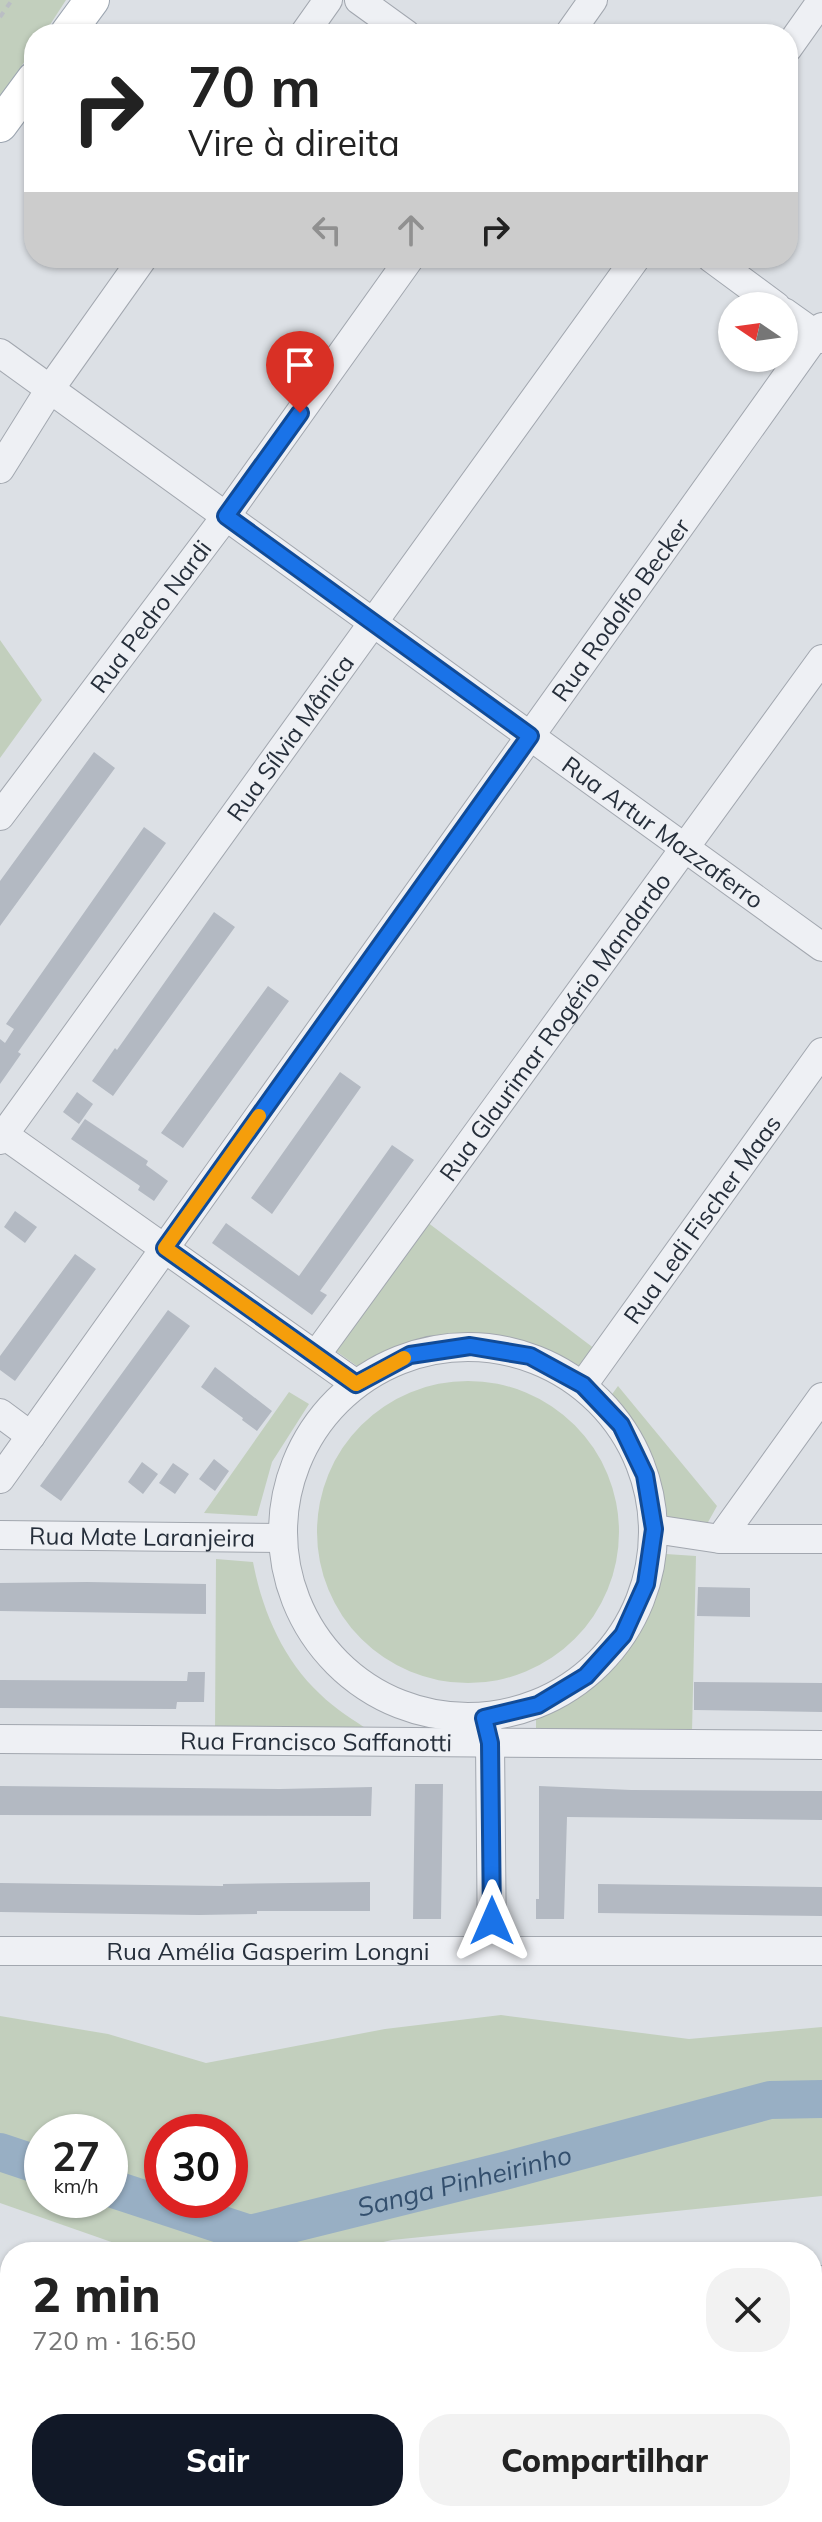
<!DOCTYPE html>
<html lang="pt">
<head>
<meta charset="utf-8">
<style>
	body { margin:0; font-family:Mulish,sans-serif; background:#f2f2f2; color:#222; height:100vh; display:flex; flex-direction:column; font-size:30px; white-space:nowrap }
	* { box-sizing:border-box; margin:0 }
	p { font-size:26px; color:#767676 }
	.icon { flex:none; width:44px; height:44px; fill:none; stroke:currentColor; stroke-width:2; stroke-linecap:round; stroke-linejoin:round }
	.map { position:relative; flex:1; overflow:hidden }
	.details { position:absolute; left:0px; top:2242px; width:822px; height:280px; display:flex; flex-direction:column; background:#fff; border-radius:32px 32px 0 0; box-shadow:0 2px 6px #0004 }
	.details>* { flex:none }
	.hud { position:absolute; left:24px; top:24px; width:774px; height:244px; border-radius:32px; box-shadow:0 2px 6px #0004; background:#fff; color:#222; overflow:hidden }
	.needle { width:52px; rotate:283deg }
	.controls { position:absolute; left:718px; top:292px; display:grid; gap:16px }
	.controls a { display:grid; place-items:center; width:80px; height:80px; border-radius:50%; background:#fff; box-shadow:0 2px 6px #0004; font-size:40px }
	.speed { position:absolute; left:24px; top:2114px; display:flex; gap:16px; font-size:40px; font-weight:700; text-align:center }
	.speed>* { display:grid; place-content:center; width:104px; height:104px; border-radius:50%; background:#fff; box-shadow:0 2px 6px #0004; line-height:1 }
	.speed small { font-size:20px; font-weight:400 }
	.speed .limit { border:12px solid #d22; background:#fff; color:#111 }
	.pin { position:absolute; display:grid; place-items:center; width:68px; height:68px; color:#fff; margin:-82px -34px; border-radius:50% 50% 50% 0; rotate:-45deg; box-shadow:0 0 8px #0007 }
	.pin .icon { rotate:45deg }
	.me { position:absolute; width:88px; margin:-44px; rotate:0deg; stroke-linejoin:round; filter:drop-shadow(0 0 6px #0008) }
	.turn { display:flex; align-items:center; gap:28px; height:168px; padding:0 32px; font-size:36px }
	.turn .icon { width:104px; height:104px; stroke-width:2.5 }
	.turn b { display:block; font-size:56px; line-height:68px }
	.lanes { display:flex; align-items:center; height:76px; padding:0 32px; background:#0003; justify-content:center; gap:40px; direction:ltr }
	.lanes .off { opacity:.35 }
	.round { display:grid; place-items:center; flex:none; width:84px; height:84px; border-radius:32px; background:#f2f2f2 }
	.summary { display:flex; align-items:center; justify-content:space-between; height:136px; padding:0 32px }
	h1 { font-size:48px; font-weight:800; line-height:60px }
	.cta { display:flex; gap:16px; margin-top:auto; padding:16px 32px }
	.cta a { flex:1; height:92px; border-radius:32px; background:#111827; color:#fff; font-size:32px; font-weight:800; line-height:92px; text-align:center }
	.cta a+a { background:#f2f2f2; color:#222 }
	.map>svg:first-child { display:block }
	.green { fill:#c2cfbd; fill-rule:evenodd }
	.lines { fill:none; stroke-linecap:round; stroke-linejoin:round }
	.river { stroke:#98afc4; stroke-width:38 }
	.building { fill:#b3b9c2 }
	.minor-casing { stroke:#a2a7af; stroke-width:30 }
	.major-casing { stroke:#9ca5b0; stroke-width:36 }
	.path { stroke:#babec4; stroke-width:4; stroke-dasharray:6 6; stroke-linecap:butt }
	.minor { stroke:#eef0f4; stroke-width:28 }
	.major { stroke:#fff; stroke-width:34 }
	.route-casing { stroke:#114b97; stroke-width:20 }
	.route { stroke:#1a73e8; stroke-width:14 }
	.slow { stroke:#f59e0b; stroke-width:14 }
	.labels { text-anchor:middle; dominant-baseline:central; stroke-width:8; stroke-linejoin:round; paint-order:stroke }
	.street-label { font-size:24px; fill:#262f3b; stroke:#ebeff3 }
	.water-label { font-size:26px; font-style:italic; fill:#334f6d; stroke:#ebeff3 }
</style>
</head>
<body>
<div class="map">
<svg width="822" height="2522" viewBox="0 0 822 2522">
	<rect width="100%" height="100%" fill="#dce0e5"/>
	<path class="green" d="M0 0H66L44 34H34V48L0 97Z
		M0 640 42 700 0 758Z
		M427 1222 595 1349 580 1366C500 1323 436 1324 357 1366L336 1351Z
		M317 1532a151 151 0 1 1 302 0a151 151 0 1 1-302 0Z
		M618 1386 717 1506 707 1524 667 1521 660 1479 627 1415 610 1397Z
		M289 1392 309 1404 272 1462 257 1516 204 1513Z
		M666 1554 696 1556 692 1732 536 1729V1719C555 1708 579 1698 595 1684 634 1650 656 1603 666 1554Z
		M216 1559 253 1562C262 1610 283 1660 320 1694 335 1709 354 1720 371 1732H215Z
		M501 2015 689 2039 822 2027V2196L392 2240 340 2252H140L0 2203V2016L108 2034 206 2063 385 2029ZM42 2132H110V2200H42ZM162 2132H230V2200H162Z"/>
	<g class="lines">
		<g class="river">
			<path d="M0 2152 42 2166"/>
			<path id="s1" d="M110 2188 250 2234 504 2171 770 2100 822 2099"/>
		</g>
	</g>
	<path class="building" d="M94 752 115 768 0 926V881Z
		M144 827 166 843 18 1052 21 1054 0 1084V1039L5 1043 14 1029 6 1024Z
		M214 912 235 927 113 1096 92 1081 115 1048 117 1050Z
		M268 986 289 1001 183 1148 161 1133Z
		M340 1072 361 1087 272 1214 251 1198Z
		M77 1092 93 1104 79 1124 63 1112Z
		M85 1119 148 1161 146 1165 168 1181 154 1201 138 1190 140 1186 71 1139Z
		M392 1145 414 1160 320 1291 327 1295 312 1315 212 1243 226 1223 299 1276Z
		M15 1211 37 1227 25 1243 4 1227Z
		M75 1254 96 1269 15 1381 0 1370V1356Z
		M168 1310 190 1326 61 1501 40 1486Z
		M215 1367 272 1411 257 1431 242 1420 243 1418 201 1387Z
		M214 1459 229 1471 215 1491 199 1479Z
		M142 1462 158 1474 143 1494 128 1482Z
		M173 1463 189 1474 175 1494 159 1483Z
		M87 1582 206 1584V1614L0 1611V1583Z
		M698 1587 750 1588V1617L697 1616Z
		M188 1672H205L204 1702H177L176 1709 0 1708V1680L187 1681Z
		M694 1682 822 1683V1712L694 1710Z
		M415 1784H443L441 1919H413Z
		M0 1786 280 1789 372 1787 371 1816 0 1815Z
		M539 1786 631 1790 822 1791V1820L567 1817 564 1919H536V1899H539Z
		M370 1882V1911H257V1914L199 1915 0 1912V1883L223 1886V1884Z
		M598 1884 822 1887V1916L598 1913Z"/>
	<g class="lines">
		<g class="minor-casing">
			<g id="minor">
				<path d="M359 0 406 34"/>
				<path d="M304 34 328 0"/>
				<path d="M569 34 593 0"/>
				<path d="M788 48 822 0"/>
				<path d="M711 258 776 306"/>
				<path d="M784 312 822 339"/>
				<path id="s2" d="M0 353 822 947"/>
				<path d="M0 469 50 389 143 258"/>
				<path id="s3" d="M0 816 226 516 410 258"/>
				<path d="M0 1132 356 1384"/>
				<path id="s4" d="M0 1140 636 258"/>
				<circle cx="468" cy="1532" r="185"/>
				<path id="s5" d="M316 1355 822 659"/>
				<path id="s6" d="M583 1385 822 1052"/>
				<path d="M0 1413 31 1436"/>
				<path id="s7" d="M0 1479 822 327"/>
				<path d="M654 1529 720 1539H822"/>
				<path id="s8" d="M0 1535 283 1538"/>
				<path d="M720 1539 822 1397"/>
				<path d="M486 1724 490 1743 492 1951"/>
				<path id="s9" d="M0 1739 822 1745"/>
				<path id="s10" d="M0 1951H822"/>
				<path d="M812 2285 822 2280"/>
				<path d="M812 2354 822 2359"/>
				<path d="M409 2512 447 2522"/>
				<path d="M304 2522 327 2512"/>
			</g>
		</g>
		<g class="major-casing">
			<path id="major" d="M67 34 92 0
				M0 125 34 79"/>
		</g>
		<path class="path" d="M0 17 12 0"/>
		<use href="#minor" class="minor"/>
		<use href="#major" class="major"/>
	</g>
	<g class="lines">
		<g class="route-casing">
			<path id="route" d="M300 413 226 516 530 736 165 1248 356 1384 410 1355 470 1346 530 1356 583 1385 621 1425 645 1475 654 1529 646 1584 623 1635 586 1676 538 1705 484 1718 490 1743 492 1921"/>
		</g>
		<use href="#route" class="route"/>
		<path class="slow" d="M259 1116 165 1248 356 1384 404 1358"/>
	</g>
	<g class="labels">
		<g class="street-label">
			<text stroke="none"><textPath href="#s7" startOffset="1068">Rua Rodolfo Becker</textPath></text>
			<text stroke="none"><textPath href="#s3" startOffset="250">Rua Pedro Nardi</textPath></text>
			<text stroke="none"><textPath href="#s4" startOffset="496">Rua Sílvia Mânica</textPath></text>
			<text stroke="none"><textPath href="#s2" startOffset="818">Rua Artur Mazzaferro</textPath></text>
			<text stroke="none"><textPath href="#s5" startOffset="406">Rua Glaurimar Rogério Mandardo</textPath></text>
			<text stroke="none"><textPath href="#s6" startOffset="204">Rua Ledi Fischer Maas</textPath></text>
			<text stroke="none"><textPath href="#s8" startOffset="142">Rua Mate Laranjeira</textPath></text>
			<text stroke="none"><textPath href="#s9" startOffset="316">Rua Francisco Saffanotti</textPath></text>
			<text stroke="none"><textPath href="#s10" startOffset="268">Rua Amélia Gasperim Longni</textPath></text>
		</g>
		<g class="water-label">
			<text stroke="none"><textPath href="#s1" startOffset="368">Sanga Pinheirinho</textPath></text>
		</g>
	</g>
</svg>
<div class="controls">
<a><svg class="needle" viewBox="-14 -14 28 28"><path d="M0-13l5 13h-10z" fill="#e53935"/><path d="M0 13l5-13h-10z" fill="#767676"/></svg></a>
</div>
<div class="speed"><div>27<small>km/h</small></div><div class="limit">30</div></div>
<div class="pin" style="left:300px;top:413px;background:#d93025"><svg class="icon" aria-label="arrive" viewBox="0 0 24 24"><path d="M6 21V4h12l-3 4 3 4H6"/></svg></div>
<svg class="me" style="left:492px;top:1921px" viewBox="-20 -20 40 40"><path d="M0-17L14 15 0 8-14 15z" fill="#1a73e8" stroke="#fff" stroke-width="4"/></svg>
<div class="hud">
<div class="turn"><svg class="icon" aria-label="right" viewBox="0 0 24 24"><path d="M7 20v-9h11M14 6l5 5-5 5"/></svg><div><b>70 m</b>Vire à direita</div></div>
<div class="lanes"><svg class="icon off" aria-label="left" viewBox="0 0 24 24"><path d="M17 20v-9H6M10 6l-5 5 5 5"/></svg><svg class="icon off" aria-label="ahead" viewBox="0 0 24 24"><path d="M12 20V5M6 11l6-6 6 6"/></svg><svg class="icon" aria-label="right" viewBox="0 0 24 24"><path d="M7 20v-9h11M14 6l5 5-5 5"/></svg></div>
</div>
<section class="details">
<div class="summary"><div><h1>2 min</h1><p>720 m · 16:50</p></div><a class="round"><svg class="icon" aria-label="close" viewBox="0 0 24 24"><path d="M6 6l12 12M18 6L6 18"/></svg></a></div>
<div class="cta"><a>Sair</a><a>Compartilhar</a></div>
</section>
</div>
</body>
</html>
